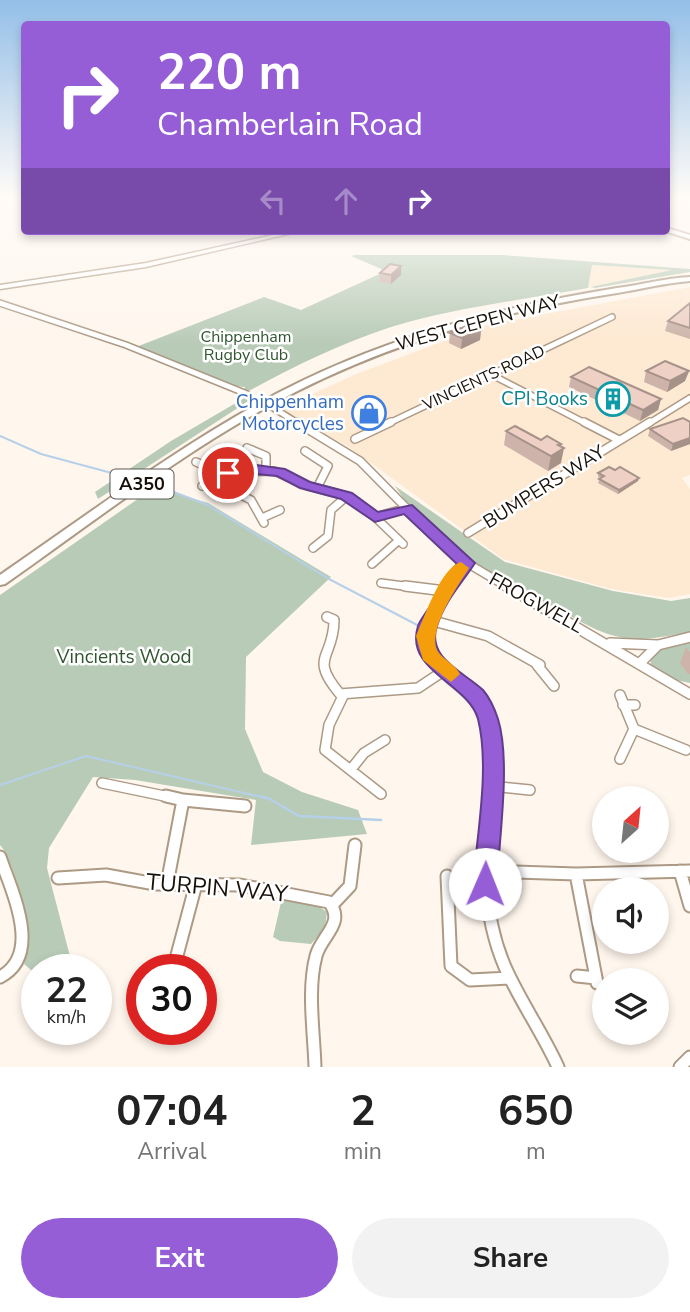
<!DOCTYPE html>
<html lang="en">
<head>
<meta charset="utf-8">
<style>
	body { margin:0; font-family:"Nunito Sans",sans-serif; background:#f2f2f2; color:#222; height:100vh; display:flex; flex-direction:column; font-size:26px; white-space:nowrap }
	* { box-sizing:border-box; margin:0 }
	p { font-size:23px; color:#767676 }
	.icon { flex:none; width:38px; height:38px; fill:none; stroke:currentColor; stroke-width:2; stroke-linecap:round; stroke-linejoin:round }
	.map { position:relative; height:1067px; overflow:hidden }
	.sheet { display:flex; flex-direction:column; background:#fff; flex:1 }
	.sheet>* { flex:none }
	.top-card { position:absolute; left:21px; top:21px; width:649px; height:214px; border-radius:7px; box-shadow:0 4px 10px #0003; background:#965ed6; color:#fff; overflow:hidden }
	.needle { width:46px; rotate:27deg }
	.tools { position:absolute; left:592px; top:786px; display:grid; gap:14px }
	.tools a { display:grid; place-items:center; width:77px; height:77px; border-radius:50%; background:#fff; box-shadow:0 4px 10px #0003; font-size:35px }
	.speed { position:absolute; left:21px; top:954px; display:flex; gap:14px; font-size:35px; font-weight:700; text-align:center }
	.speed>* { display:grid; place-content:center; width:91px; height:91px; border-radius:50%; background:#fff; box-shadow:0 4px 10px #0003; line-height:1 }
	.speed small { font-size:18px; font-weight:400 }
	.speed .limit { border:10px solid #d22; background:#fff; color:#111 }
	.pin { position:absolute; display:grid; place-items:center; width:60px; height:60px; color:#fff; margin:-30px; border:4px solid #fff; border-radius:50%; box-shadow:0 2px 7px #0007 }
	.me { position:absolute; width:77px; margin:-38px; rotate:1deg; stroke-linejoin:round; filter:drop-shadow(0 0 5px #0008) }
	.turn { display:flex; align-items:center; gap:24px; height:147px; padding:0 21px; font-size:32px }
	.turn .icon { width:91px; height:91px; stroke-width:2.5 }
	.turn b { display:block; font-size:49px; line-height:60px }
	.lanes { display:flex; align-items:center; height:66px; padding:0 21px; background:#0003; justify-content:center; gap:35px; direction:ltr }
	.lanes .off { opacity:.35 }
	.eta { display:flex; justify-content:space-evenly; align-items:center; height:119px; text-align:center }
	.eta b { font-size:42px; font-weight:700; line-height:49px }
	.button { display:flex; gap:14px; margin-top:auto; padding:14px 21px }
	.button a { flex:1; height:80px; border-radius:42px; background:#965ed6; color:#fff; font-size:28px; font-weight:700; line-height:80px; text-align:center }
	.button a+a { background:#f2f2f2; color:#222 }
	.map>svg:first-child { display:block }
	.built { fill:#fee9d2 }
	.green { fill:#b8cbb7 }
	.lines { fill:none; stroke-linecap:round; stroke-linejoin:round }
	.stream-far1 { stroke:#b6d0e9; stroke-width:2 }
	.stream { stroke:#b6d0e9; stroke-width:2.5 }
	.street-far3-casing { stroke:#ad9a85; stroke-width:8 }
	.street-far2-casing { stroke:#ad9a85; stroke-width:10 }
	.street-far1-casing { stroke:#ad9a85; stroke-width:12 }
	.street-casing { stroke:#ad9a85; stroke-width:15 }
	.secondary-casing { stroke:#ad9a85; stroke-width:3 }
	.primary-casing { stroke:#ad9a85; stroke-width:4 }
	.highway-casing { stroke:#ad9a85; stroke-width:4 }
	.street-far3 { stroke:#fff; stroke-width:5 }
	.street-far2 { stroke:#fff; stroke-width:7 }
	.street-far1 { stroke:#fff; stroke-width:9 }
	.street { stroke:#fff; stroke-width:11 }
	.secondary { fill:#fff; fill-rule:evenodd }
	.primary { fill:#fff; fill-rule:evenodd }
	.highway { fill:#fff; fill-rule:evenodd }
	.wall { fill:#cdb3a9 }
	.shaded-wall { fill:#a7928a }
	.building { fill:#eed0c5; stroke:#a7928a; stroke-width:2 }
	.route { fill:#965ed6; stroke:#623d8b; stroke-width:2 }
	.slow { fill:#f59e0b }
	.labels { text-anchor:middle; dominant-baseline:central; stroke-width:5; stroke-linejoin:round; paint-order:stroke }
	.far-park-label { font-size:16px; fill:#30552f; stroke:#fff }
	.far-street-label { font-size:16px; fill:#18110a; stroke:#fff }
	.shield { fill:#fff; stroke:#5d5854; stroke-width:2 }
	.shield-label { font-size:18px; font-weight:bold; fill:#18110a }
	.street-label { font-size:19px; fill:#18110a; stroke:#fff }
	.culture-label { font-size:19px; fill:#0d838f; stroke:#fff; text-anchor:end }
	.shop-label { font-size:19px; fill:#366cbe; stroke:#fff; text-anchor:end }
	.park-label { font-size:19px; fill:#30552f; stroke:#fff }
	.near-street-label { font-size:23px; fill:#18110a; stroke:#fff }
</style>
</head>
<body>
<div class="map">
<svg width="690" height="1067" viewBox="0 0 690 1067">
	<rect width="100%" height="100%" fill="#fff6ed"/>
	<path class="built" d="M591 265 673 270 670 273 588 288Z
		M690 287V475L682 478 690 489V594L668 598 611 589 503 559 349 447 280 409 354 375 487 325Z"/>
	<path class="green" d="M355 255H502L690 269V272L595 288 591 287 672 270 592 265 588 288C522 300 452 308 388 328 340 344 292 367 247 392L244 391 245 387 233 386 136 347 264 297 301 310 386 271 351 256Z
		M246 397 250 400 98 499 95 492 171 441Z
		M395 486 505 562 613 591 671 601 690 598V632C666 636 639 643 615 636 598 632 582 622 566 614 503 583 434 546 395 486Z
		M155 487 208 503 331 577 246 657 245 729 263 772 302 792 358 810 367 834 251 845 256 800 135 780 93 777 49 848 47 868 72 964 69 969 37 970V975L24 964C32 940 17 864 0 845V595Z
		M690 639V683L675 680 651 666C647 645 675 642 690 639Z
		M282 898 318 906 327 912 325 928 311 944 280 941 273 937Z"/>
	<g class="lines">
		<path class="stream-far1" d="M0 436 41 454 119 475
			M155 485 208 505 329 579 421 627
			M0 785 86 756 266 798"/>
		<path class="stream" d="M259 796 270 799 299 816 381 820"/>
		<g class="street-far3-casing">
			<path id="street-far3" d="M0 303 126 345 247 394
				M492 375 587 424
				M280 402 272 407 299 424
				M387 424 612 317
				M648 424 690 398"/>
		</g>
		<g class="street-far2-casing">
			<path id="street-far2" d="M296 422 360 461 436 538 467 563 509 588
				M584 422 619 440
				M355 439 391 422
				M247 448 266 456V470
				M305 451 328 466 317 488
				M196 462 224 474
				M212 480 251 500 264 523
				M202 486 231 472 274 471 308 486 347 496 375 517
				M262 518 280 510
				M468 533 650 422
				M403 544 375 517 407 508
				M313 548 328 536 331 510 347 496
				M372 564 398 541
				M381 583 419 588
				M448 588 467 563"/>
		</g>
		<g class="street-far1-casing">
			<path id="street-far1" d="M405 586 445 591
				M449 586C425 624 413 646 453 678 463 685 473 693 481 703 498 729 493 769 490 798
				M506 586 690 694
				M327 617 334 620C334 659 308 656 340 694L418 688 445 670
				M430 620 488 636 540 665
				M610 643 658 645
				M640 663 658 645 690 637
				M537 665 554 686
				M620 695 634 729 686 750
				M343 696 329 725 325 750 381 794
				M623 705H635
				M620 759 634 729
				M352 768 364 753 385 740
				M102 783 174 798
				M491 786 530 790"/>
		</g>
		<g class="street-casing">
			<path id="street" d="M166 796 183 800 167 884
				M490 796C484 855 481 911 505 967 520 1001 542 1032 558 1067
				M183 800 245 806
				M0 857C12 892 43 955 0 977
				M484 871 576 874 690 871
				M680 871 690 906
				M576 874 597 983
				M447 876 451 966 470 980 510 978
				M58 878 106 875 155 884 240 885 329 902C346 923 321 936 316 956 307 990 314 1032 315 1067
				M332 905 350 886 355 845
				M176 959 196 884
				M577 976 596 978
				M680 1067 690 1057"/>
		</g>
		<g class="secondary-casing">
			<path id="secondary" d="M291 231H301L146 267 0 289V285L146 263Z"/>
		</g>
		<g class="primary-casing">
			<path id="primary" d="M667 228 690 235V239L665 231H667Z"/>
		</g>
		<g class="highway-casing">
			<path id="highway" d="M690 277V281C665 283 641 289 617 293 494 312 378 346 269 406 176 457 92 523 5 584L0 585V575C86 516 169 453 261 402 372 341 492 308 617 288 641 285 665 278 690 277Z"/>
		</g>
		<use href="#street-far3" class="street-far3"/>
		<use href="#street-far2" class="street-far2"/>
		<use href="#street-far1" class="street-far1"/>
		<use href="#street" class="street"/>
		<use href="#secondary" class="secondary"/>
		<use href="#primary" class="primary"/>
		<use href="#highway" class="highway"/>
	</g>
	<path class="wall" d="M380 273 401 275 391 284 379 282Z
		M690 303V339L665 331 668 321Z
		M481 330 480 340 461 349 449 343 450 333Z
		M646 371H689L685 381 667 392 644 382Z
		M571 377 661 399 658 410 640 421 569 387Z
		M690 422V444L671 451 648 436 650 429Z
		M506 431 561 444V463L548 471 504 445Z
		M598 473 638 481 618 494 598 483 600 478 598 477Z
		M686 647 690 652V674H688L680 663Z"/>
	<path class="shaded-wall" d="M401 266V275L391 284V275Z
		M481 330 480 340 461 349 462 338Z
		M689 371 685 381 667 392 670 381Z
		M661 399 658 410 640 421 643 410Z
		M690 438V444L671 451 673 444Z
		M561 444 559 451 564 448 561 463 548 471 551 456 558 445Z
		M639 478 638 481 618 494 619 490Z"/>
	<path class="building" d="M390 264 401 266 391 275 380 273Z
		M690 303V328L668 321Z
		M469 325 481 330 462 338 450 333Z
		M665 361 689 371 670 381 646 371Z
		M589 367 661 399 643 410 571 377Z
		M683 418 690 422V438L673 444 650 429Z
		M515 426 541 440 547 436 561 444 558 445 564 448 551 456 506 431Z
		M609 467 615 470 620 467 639 478 619 490 599 479 604 476 598 473Z"/>
	<linearGradient id="sky" x2="0" y2="1"><stop stop-color="#94bfe8"/><stop offset="0.57" stop-color="#fffbf7"/><stop offset="1" stop-color="#fffbf7" stop-opacity="0"/></linearGradient>
	<rect width="690" height="345" fill="url(#sky)"/>
	<path class="route" d="M256 465 285 469 310 482 352 493 378 512 412 505 475 563C462 583 444 602 437 626 426 658 464 672 483 690 489 697 495 710 498 719 511 761 499 838 497 884L493 892 485 896 476 892 473 884C477 835 490 767 478 719 468 683 404 671 418 626 421 618 428 611 432 603 442 586 442 580 457 564L404 514 375 522 341 499 300 488 277 476 256 474 228 477 221 473 228 469Z"/>
	<path class="slow" d="M461 562 469 568C458 586 428 628 437 650 442 659 455 664 460 674L451 682 423 660 416 636C425 617 440 568 461 562Z"/>
	<defs>
		<g id="building-ring" transform="scale(1.75)"><circle r="9.5" fill="#fff" stroke="#0f9aa8" stroke-width="1.5"/><path d="M-4-6H4V6H1V3H-1V6H-4ZM-2.5-4.3h1.7v1.8h-1.7ZM.8-4.3h1.7v1.8H.8ZM-2.5-1h1.7V.8h-1.7ZM.8-1h1.7V.8H.8Z" fill="#0f9aa8"/></g>
		<g id="shop-ring" transform="scale(1.75)"><circle r="9.5" fill="#fff" stroke="#3f7fe0" stroke-width="1.5"/><path d="M-5-2.5h2.3a2.7 3.5 0 0 1 5.4 0H5L5.5 6h-11ZM-1.5-2.5h3a1.5 2.3 0 0 0-3 0Z" fill="#3f7fe0"/></g>
	</defs>
	<g fill-rule="evenodd">
		<use href="#building-ring" x="613" y="399"/>
		<use href="#shop-ring" x="369" y="413"/>
	</g>
	<g class="labels">
		<g class="far-park-label">
			<text x="246" y="337">Chippenham<tspan x="246" dy="18">Rugby Club</tspan></text>
		</g>
		<g class="far-street-label">
			<text transform="translate(484 378) rotate(-25)">VINCIENTS ROAD</text>
		</g>
		<rect class="shield" x="110.5" y="469.5" width="63" height="29" rx="5"/>
		<g class="shield-label">
			<text x="142" y="484">A350</text>
		</g>
		<g class="street-label">
			<text transform="translate(478 323) rotate(-15)">WEST CEPEN WAY</text>
			<text transform="translate(544 487) rotate(-32)">BUMPERS WAY</text>
			<text transform="translate(536 603) rotate(29)">FROGWELL</text>
		</g>
		<g class="culture-label">
			<text x="588" y="399">CPI Books</text>
		</g>
		<g class="shop-label">
			<text x="344" y="402">Chippenham<tspan x="344" dy="22">Motorcycles</tspan></text>
		</g>
		<g class="park-label">
			<text x="124" y="657">Vincients Wood</text>
		</g>
		<g class="near-street-label">
			<text transform="translate(217 888) rotate(5)">TURPIN WAY</text>
		</g>
	</g>
</svg>
<div class="tools">
<a><svg class="needle" viewBox="-14 -14 28 28"><path d="M0-13l5 13h-10z" fill="#e53935"/><path d="M0 13l5-13h-10z" fill="#767676"/></svg></a>
<a><svg class="icon" aria-label="sound" viewBox="0 0 24 24"><path d="M4 9h4l5-4v14l-5-4H4zM17 9q2 3 0 6"/></svg></a>
<a><svg class="icon" aria-label="layers" viewBox="0 0 24 24"><path d="M12 4l9 5-9 5-9-5zM3 14l9 5 9-5"/></svg></a>
</div>
<div class="speed"><div>22<small>km/h</small></div><div class="limit">30</div></div>
<div class="pin" style="left:228px;top:473px;background:#d93025"><svg class="icon" aria-label="arrive" viewBox="0 0 24 24"><path d="M6 21V4h12l-3 4 3 4H6"/></svg></div>
<svg class="me" style="left:485px;top:884px" viewBox="-20 -20 40 40"><circle r="19" fill="#fff"/><path d="M0-13L10 11 0 6-10 11z" fill="#965ed6"/></svg>
<div class="top-card">
<div class="turn"><svg class="icon" aria-label="right" viewBox="0 0 24 24"><path d="M7 20v-9h11M14 6l5 5-5 5"/></svg><div><b>220 m</b>Chamberlain Road</div></div>
<div class="lanes"><svg class="icon off" aria-label="left" viewBox="0 0 24 24"><path d="M17 20v-9H6M10 6l-5 5 5 5"/></svg><svg class="icon off" aria-label="ahead" viewBox="0 0 24 24"><path d="M12 20V5M6 11l6-6 6 6"/></svg><svg class="icon" aria-label="right" viewBox="0 0 24 24"><path d="M7 20v-9h11M14 6l5 5-5 5"/></svg></div>
</div>
</div>
<section class="sheet">
<div class="eta">
<div><b>07:04</b><p>Arrival</p></div>
<div><b>2</b><p>min</p></div>
<div><b>650</b><p>m</p></div>
</div>
<div class="button"><a>Exit</a><a>Share</a></div>
</section>
</body>
</html>
